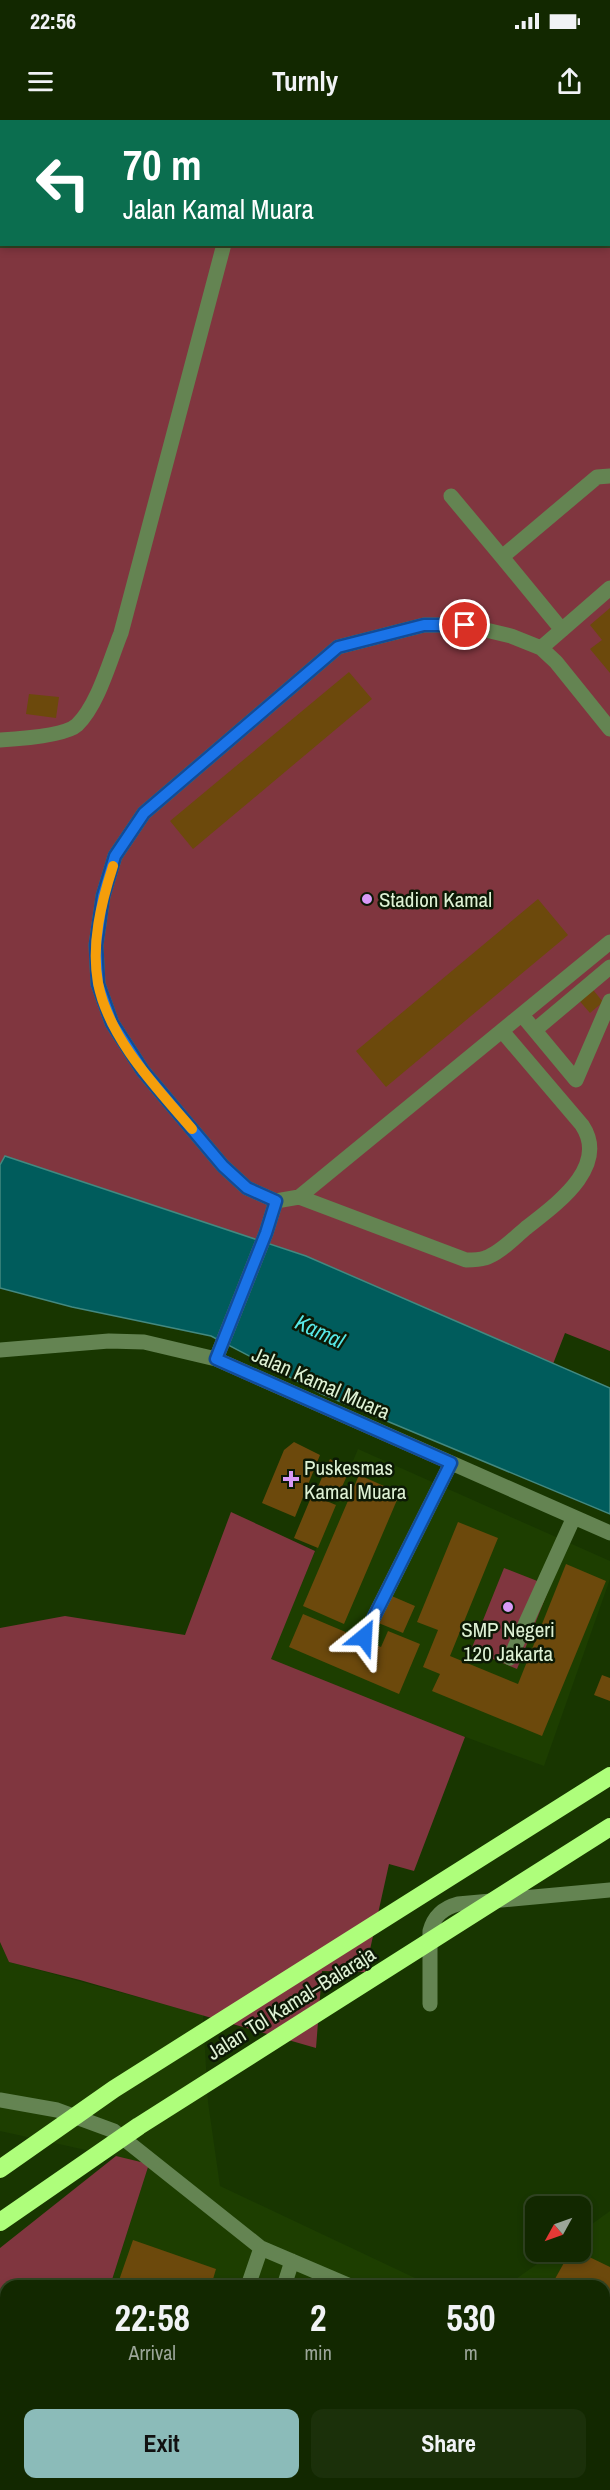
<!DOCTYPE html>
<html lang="en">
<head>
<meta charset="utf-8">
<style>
	body { margin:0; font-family:"Archivo Narrow",sans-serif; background:#1b300a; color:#f1f3f6; height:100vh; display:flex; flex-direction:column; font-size:22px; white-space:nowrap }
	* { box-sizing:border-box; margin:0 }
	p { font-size:20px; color:#9ca699 }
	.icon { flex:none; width:33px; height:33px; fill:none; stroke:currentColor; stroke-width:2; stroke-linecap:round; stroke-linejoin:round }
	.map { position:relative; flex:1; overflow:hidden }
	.drawer { position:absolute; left:0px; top:2160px; width:610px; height:210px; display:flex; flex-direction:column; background:#122800; border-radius:18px 18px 0 0; box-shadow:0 3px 9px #0003,0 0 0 2px #314422 }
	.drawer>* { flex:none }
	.banner { position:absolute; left:0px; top:0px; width:610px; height:126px; box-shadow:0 3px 9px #0003,0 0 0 2px #314422; background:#0b6e4f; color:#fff; overflow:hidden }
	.needle { width:39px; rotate:230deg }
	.controls { position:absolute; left:525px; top:2076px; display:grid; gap:12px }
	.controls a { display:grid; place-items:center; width:66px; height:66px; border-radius:12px; background:#122800; box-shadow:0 3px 9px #0003,0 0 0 2px #314422; font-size:30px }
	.pin { position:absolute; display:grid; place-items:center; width:51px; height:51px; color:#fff; margin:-26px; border:3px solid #fff; border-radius:50%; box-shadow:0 2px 6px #0007 }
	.me { position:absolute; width:66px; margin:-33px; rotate:27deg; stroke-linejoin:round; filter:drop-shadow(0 0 4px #0008) }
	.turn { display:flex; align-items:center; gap:21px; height:126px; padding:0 24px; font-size:27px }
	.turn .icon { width:78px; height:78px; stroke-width:2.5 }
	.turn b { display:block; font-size:42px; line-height:51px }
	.eta { display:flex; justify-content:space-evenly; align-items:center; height:102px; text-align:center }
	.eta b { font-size:36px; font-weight:800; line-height:42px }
	.cta { display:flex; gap:12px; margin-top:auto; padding:12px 24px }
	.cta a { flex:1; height:69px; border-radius:12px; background:#8bbbb9; color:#111; font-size:24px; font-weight:800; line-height:69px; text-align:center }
	.cta a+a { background:#1b300a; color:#f1f3f6 }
	.status { display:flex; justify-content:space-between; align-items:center; height:42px; padding:0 30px; background:#122800; direction:ltr }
	.status svg { height:16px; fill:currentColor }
	header { display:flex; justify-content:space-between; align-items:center; height:78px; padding:0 24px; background:#122800; font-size:27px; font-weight:800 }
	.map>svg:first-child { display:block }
	.built { fill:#1d3e00 }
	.green { fill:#80363f; fill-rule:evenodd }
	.water { fill:#005c5c; stroke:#438980; stroke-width:1.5 }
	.building { fill:#6c490c }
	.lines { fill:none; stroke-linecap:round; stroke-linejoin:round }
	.minor { stroke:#648452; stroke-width:15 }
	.highway { stroke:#aefe7b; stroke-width:18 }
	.route-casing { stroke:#114b97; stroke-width:15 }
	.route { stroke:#1a73e8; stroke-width:10 }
	.slow { stroke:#f59e0b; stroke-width:10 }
	.poi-dot { fill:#d99af7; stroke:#0c1905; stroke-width:2 }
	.labels { text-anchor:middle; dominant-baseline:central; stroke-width:5; stroke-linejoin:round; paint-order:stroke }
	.poi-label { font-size:21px; fill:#dff2d5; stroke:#0c1905; text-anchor:start }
	.street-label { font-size:21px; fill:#dff2d5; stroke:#0c1905 }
	.water-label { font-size:22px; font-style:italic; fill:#58e9e8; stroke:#0c1905 }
</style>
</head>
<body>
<div class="status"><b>22:56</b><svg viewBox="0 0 49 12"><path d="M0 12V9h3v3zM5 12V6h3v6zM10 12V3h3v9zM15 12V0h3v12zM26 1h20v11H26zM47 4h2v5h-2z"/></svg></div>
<header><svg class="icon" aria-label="menu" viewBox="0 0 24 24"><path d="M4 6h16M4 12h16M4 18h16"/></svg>Turnly<svg class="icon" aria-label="share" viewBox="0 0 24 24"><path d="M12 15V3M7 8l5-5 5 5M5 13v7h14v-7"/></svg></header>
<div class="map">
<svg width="610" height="2370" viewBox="0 0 610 2370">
	<rect width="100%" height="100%" fill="#183600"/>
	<path class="built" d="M358 1329 610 1441V1459L544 1646 398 1592 270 1539Z
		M0 1822 9 1842 203 1895 208 1982 220 2066 432 2166H110L149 2044 0 2011Z
		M610 2091V2370H44L46 2364H604V2166H513V2161L554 2132H580L581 2112Z"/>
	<path class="green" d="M0 0H610V1231L565 1213 553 1244 306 1136 5 1036 0 1045ZM2 2H609V124H2Z
		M231 1392 315 1431 271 1539 465 1617 414 1751 389 1744 365 1852 322 1851 316 1928 80 1860 9 1842 0 1822V1508L65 1496 185 1515Z
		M504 1448 550 1466 517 1549 471 1530Z
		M116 2036 149 2044 110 2166H6V2364H46L44 2370H0V2128Z"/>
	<path class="water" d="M5 1036 306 1136 610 1268V1394L322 1274 211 1216 72 1187 0 1168V1045Z"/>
	<path class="building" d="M610 488V553L590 529 602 520 590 505Z
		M349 552 372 579 193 729 170 701Z
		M29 574 59 577 56 598 26 594Z
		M538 779 568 815 386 967 356 931Z
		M590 866 603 882 590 893 577 878Z
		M294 1322 320 1335 295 1397 262 1383 284 1330Z
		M330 1339 350 1349 337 1378 317 1369Z
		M359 1355 400 1373 344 1504 303 1486Z
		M312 1375 336 1385 318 1428 294 1418Z
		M458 1402 498 1418 450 1536 518 1564 566 1444 606 1461 542 1616 432 1571 440 1554 423 1547 438 1510 417 1502Z
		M387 1474 415 1486 403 1513 376 1502Z
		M303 1494 381 1527 388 1511 420 1524 399 1574 289 1527Z
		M602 1555 610 1558V1581L594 1575Z
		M133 2120 216 2149 211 2166H117Z
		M570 2132H579L610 2147V2243L604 2240V2166H551Z
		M604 2341 610 2342V2370H492L493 2364H604Z
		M51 2364H142L140 2370H49Z
		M358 2364H476L475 2370H357Z"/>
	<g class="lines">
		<path class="minor" d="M257 2 258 0
			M451 376 502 437
			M562 510 502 437 597 357 610 356
			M541 528 610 468
			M610 609 556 542 541 528 511 516 465 505H424L338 527 144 693 115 736 103 776 96 825 98 864 112 903 143 951 223 1046 247 1068 276 1081 299 1077 610 822
			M0 620C17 619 65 616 77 605 98 585 110 540 121 513L224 124
			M522 895 576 960 610 881
			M535 910 610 847
			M299 1077 466 1140C472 1140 479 1140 485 1138 499 1134 514 1118 526 1108 555 1085 610 1047 582 1005L502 911
			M0 1230 109 1221 144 1222 216 1239 610 1413
			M216 1239 266 1113 276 1081
			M364 1517 451 1343
			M510 1538 574 1397
			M430 1884V1811C434 1796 443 1788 458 1784L610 1770
			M0 1980 57 1990 114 2011 261 2128 350 2166
			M248 2166 261 2128
			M284 2166 292 2141
			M604 2281 610 2283
			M181 2370 183 2364
			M215 2370 217 2364
			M290 2370 291 2364"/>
		<path class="highway" d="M0 2049 114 1969 610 1656
			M0 2102 139 2006 610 1707"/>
	</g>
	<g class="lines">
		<g class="route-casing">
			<path id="route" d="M364 1517 451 1343 216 1239 266 1113 276 1081 247 1068 223 1046 143 951 112 903 98 864 96 825 103 776 115 736 144 693 338 527 424 505H465"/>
		</g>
		<use href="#route" class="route"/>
		<path class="slow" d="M113 746C101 783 91 824 98 863 109 919 156 967 192 1009"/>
	</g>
	<g class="poi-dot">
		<circle cx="367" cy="779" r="6"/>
		<path d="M288 1350h6v6h6v6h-6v6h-6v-6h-6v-6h6z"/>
		<circle cx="508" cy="1487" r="6"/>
	</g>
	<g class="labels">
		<g class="poi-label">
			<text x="379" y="779">Stadion Kamal</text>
			<text x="304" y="1347">Puskesmas<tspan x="304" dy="24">Kamal Muara</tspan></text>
			<text x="508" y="1509" text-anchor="middle">SMP Negeri<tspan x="508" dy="24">120 Jakarta</tspan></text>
		</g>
		<g class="street-label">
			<text transform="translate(321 1263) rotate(24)">Jalan Kamal Muara</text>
			<text transform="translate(291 1883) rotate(-32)">Jalan Tol Kamal–Balaraja</text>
		</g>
		<g class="water-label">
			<text transform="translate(320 1211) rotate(25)">Kamal</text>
		</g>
	</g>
</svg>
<div class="controls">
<a><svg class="needle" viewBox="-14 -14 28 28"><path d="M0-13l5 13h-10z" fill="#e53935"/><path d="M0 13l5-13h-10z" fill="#9ca699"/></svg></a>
</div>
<div class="pin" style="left:465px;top:505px;background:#d93025"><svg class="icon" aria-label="arrive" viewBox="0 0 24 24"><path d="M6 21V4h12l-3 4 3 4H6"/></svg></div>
<svg class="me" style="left:364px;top:1517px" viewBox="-20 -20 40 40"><path d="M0-17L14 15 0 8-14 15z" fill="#1a73e8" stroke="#fff" stroke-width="4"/></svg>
<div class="banner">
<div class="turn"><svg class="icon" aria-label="left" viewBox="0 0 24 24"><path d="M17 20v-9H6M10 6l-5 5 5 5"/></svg><div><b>70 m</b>Jalan Kamal Muara</div></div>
</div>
<section class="drawer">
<div class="eta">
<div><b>22:58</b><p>Arrival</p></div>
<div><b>2</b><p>min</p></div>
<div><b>530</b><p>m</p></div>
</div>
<div class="cta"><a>Exit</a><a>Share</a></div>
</section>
</div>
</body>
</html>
